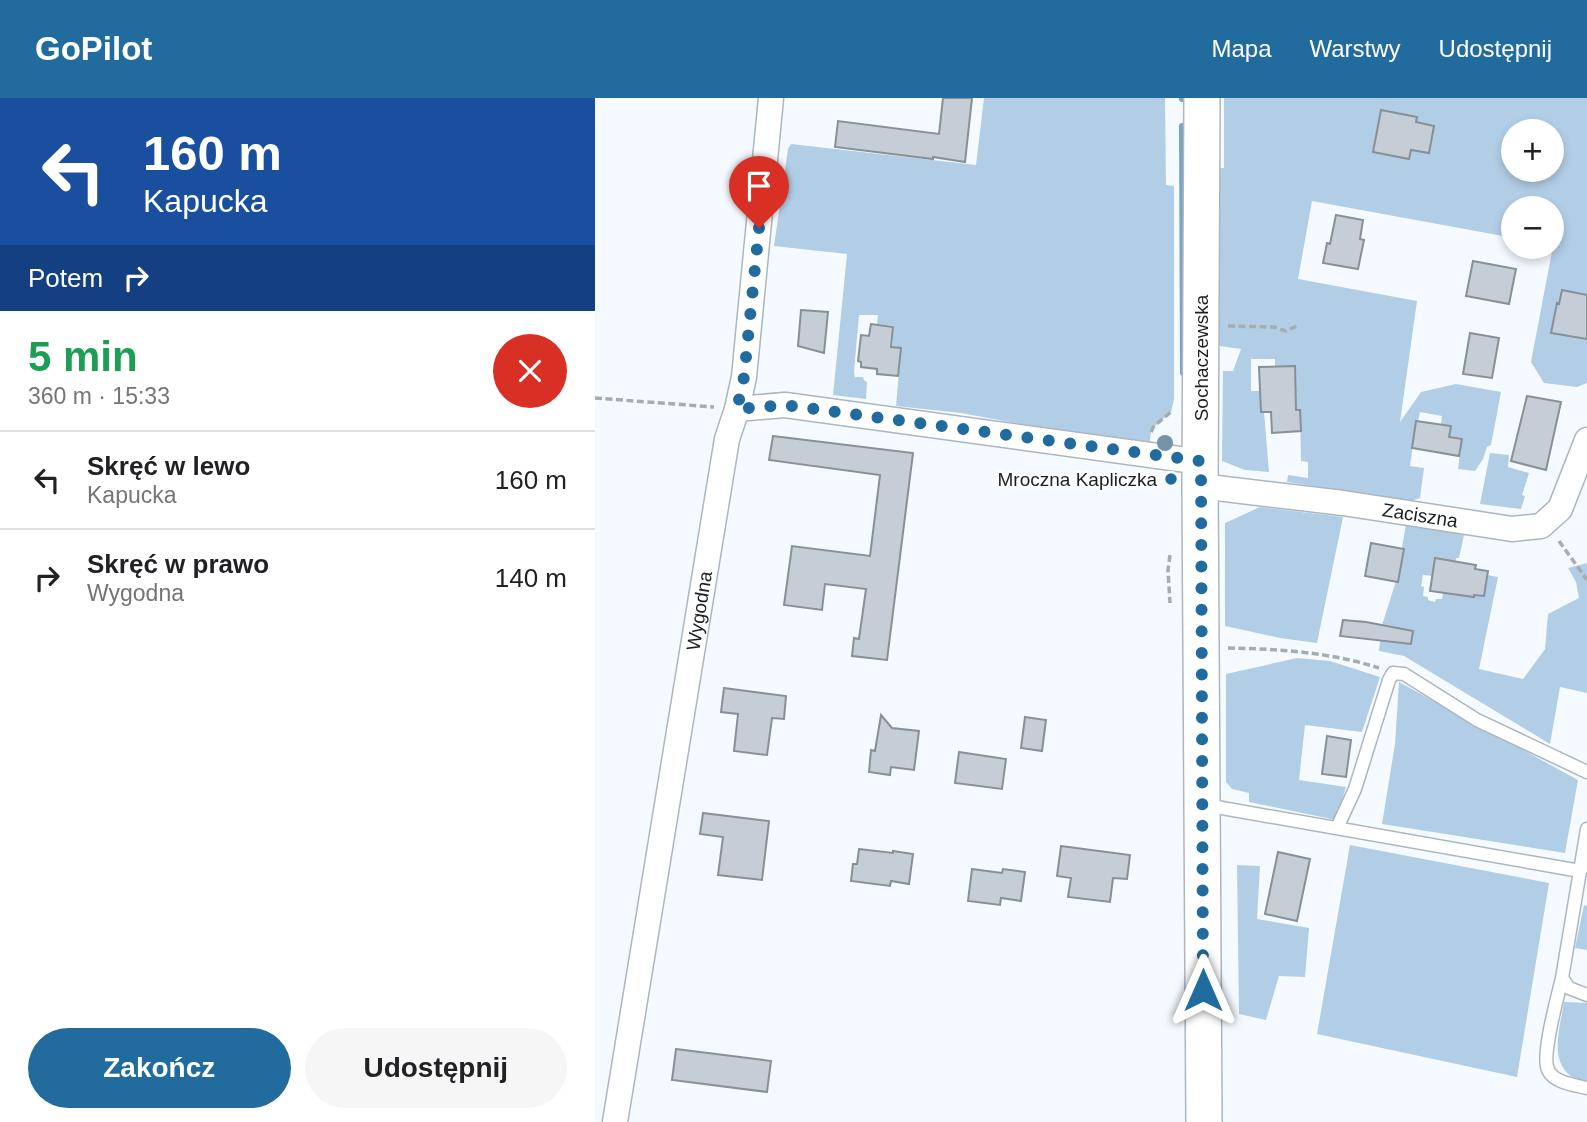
<!DOCTYPE html>
<html lang="pl">
<head>
<meta charset="utf-8">
<style>
	body { margin:0; font-family:Arial,sans-serif; background:#f6f6f6; color:#202124; height:100vh; display:flex; flex-direction:column; font-size:26px; white-space:nowrap }
	* { box-sizing:border-box; margin:0 }
	p { font-size:23px; color:#757577 }
	.icon { flex:none; width:38px; height:38px; fill:none; stroke:currentColor; stroke-width:2; stroke-linecap:round; stroke-linejoin:round }
	.map { position:relative; flex:1; overflow:hidden }
	.side { display:flex; flex-direction:column; background:#fff; width:595px }
	.side>* { flex:none }
	.guide { background:#1a4fa0; color:#fff; overflow:hidden }
	.tools { position:absolute; left:906px; top:21px; display:grid; gap:14px }
	.tools a { display:grid; place-items:center; width:63px; height:63px; border-radius:50%; background:#fff; box-shadow:0 4px 10px #0003; font-size:35px }
	.pin { position:absolute; display:grid; place-items:center; width:60px; height:60px; color:#fff; margin:-72px -30px; border-radius:50% 50% 50% 0; rotate:-45deg; box-shadow:0 0 7px #0007 }
	.pin .icon { rotate:45deg }
	.me { position:absolute; width:77px; margin:-38px; rotate:0deg; stroke-linejoin:round; filter:drop-shadow(0 0 5px #0008) }
	.turn { display:flex; align-items:center; gap:24px; height:147px; padding:0 28px; font-size:32px }
	.turn .icon { width:91px; height:91px; stroke-width:2.5 }
	.turn b { display:block; font-size:49px; line-height:60px }
	.then { display:flex; align-items:center; height:66px; padding:0 28px; background:#0003; gap:14px; font-size:26px }
	.round { display:grid; place-items:center; flex:none; width:74px; height:74px; border-radius:37px; background:#f6f6f6 }
	.head { display:flex; align-items:center; justify-content:space-between; height:119px; padding:0 28px }
	h1 { font-size:42px; font-weight:700; line-height:52px; color:#1e9e55 }
	.cta { display:flex; gap:14px; margin-top:auto; padding:14px 28px }
	.cta a { flex:1; height:80px; border-radius:42px; background:#226b9f; color:#fff; font-size:28px; font-weight:700; line-height:80px; text-align:center }
	.cta a+a { background:#f6f6f6; color:#202124 }
	ul { padding:0; list-style:none }
	li { display:flex; align-items:center; gap:21px; height:98px; padding:0 28px; border-top:2px solid #e0e0e0 }
	li div { flex:1 }
	li b { display:block; font-size:26px }
	li em { font-style:normal }
	header { display:flex; align-items:center; gap:42px; box-sizing:border-box; height:98px; padding:0 35px; background:#226b9f; color:#fff }
	header strong { font-size:33px }
	nav { display:flex; gap:38px; margin-inline-start:auto; font-size:24px }
	main { display:flex; flex:1; min-height:0 }
	.map>svg:first-child { display:block }
	.green { fill:#b2cee6; fill-rule:evenodd }
	.lines { fill:none; stroke-linecap:round; stroke-linejoin:round }
	.stream { stroke:#7ba3c5; stroke-width:6 }
	.building { fill:#c5ced6; stroke:#879097; stroke-width:2 }
	.lane-casing { stroke:#adb6be; stroke-width:15 }
	.street-casing { stroke:#adb6be; stroke-width:27 }
	.secondary-casing { stroke:#adb6be; stroke-width:38 }
	.path { stroke:#a6acb0; stroke-width:3.5; stroke-dasharray:7 3.5; stroke-linecap:butt }
	.lane { stroke:#fff; stroke-width:12 }
	.street { stroke:#fff; stroke-width:24 }
	.secondary { stroke:#fff; stroke-width:35 }
	.tree { fill:#7593a8 }
	.route { stroke:#226b9f; stroke-width:12; stroke-dasharray:0 21.6 }
	.poi-dot { fill:#226b9f; stroke:#fff; stroke-width:2.5 }
	.labels { text-anchor:middle; dominant-baseline:central; stroke-width:5; stroke-linejoin:round; paint-order:stroke }
	.street-label { font-size:19px; fill:#1b1f22; stroke:#fff }
	.poi-label { font-size:19px; fill:#1b1f22; stroke:#fff; text-anchor:end }
</style>
</head>
<body>
<header>
<strong>GoPilot</strong>
<nav><a>Mapa</a><a>Warstwy</a><a>Udostępnij</a></nav>
</header>
<main>
<section class="side">
<div class="guide">
<div class="turn"><svg class="icon" aria-label="left" viewBox="0 0 24 24"><path d="M17 20v-9H6M10 6l-5 5 5 5"/></svg><div><b>160 m</b>Kapucka</div></div>
<div class="then">Potem<svg class="icon" aria-label="right" viewBox="0 0 24 24"><path d="M7 20v-9h11M14 6l5 5-5 5"/></svg></div>
</div>
<div class="head"><div><h1>5 min</h1><p>360 m · 15:33</p></div><a class="round" style="background:#d93025;color:#fff"><svg class="icon" aria-label="close" viewBox="0 0 24 24"><path d="M6 6l12 12M18 6L6 18"/></svg></a></div>
<ul>
<li><svg class="icon" aria-label="left" viewBox="0 0 24 24"><path d="M17 20v-9H6M10 6l-5 5 5 5"/></svg><div><b>Skręć w lewo</b><p>Kapucka</p></div><em>160 m</em></li>
<li><svg class="icon" aria-label="right" viewBox="0 0 24 24"><path d="M7 20v-9h11M14 6l5 5-5 5"/></svg><div><b>Skręć w prawo</b><p>Wygodna</p></div><em>140 m</em></li>
</ul>
<div class="cta"><a>Zakończ</a><a>Udostępnij</a></div>
</section>
<div class="map">
<svg width="992" height="1024" viewBox="0 0 992 1024">
	<rect width="100%" height="100%" fill="#f4faff"/>
	<path class="green" d="M389 0H570L571 87 579 88V301L576 314 560 328 556 333 554 350 366 315 301 308 306 250 297 249 299 228 282 226 283 217H264L259 274 260 279H268L269 282 272 284 271 301 238 297 252 156 179 148 193 51 196 46 381 67Z
		M629 0H992V197L967 193 964 206 962 205 956 235 992 241V285L982 289 949 285 936 264 958 148 957 110H919V140L717 103 703 181 822 203 805 324 826 294 861 286 906 294 896 347 892 349 888 361 880 373 863 371 867 341 854 339 856 328 846 327 847 318 825 314 823 324H821L815 368 829 370 825 400 816 403 692 384 693 377 713 380V364L706 363 705 313 701 312 700 268H680V261H656V293H665L666 313 669 314 674 374 650 372 627 363 628 273H638L646 251 617 247 616 70H629ZM919 33H957V72H919Z
		M895 355 914 357 913 369 934 375 927 397 930 398 926 411 885 406Z
		M665 409 748 419 722 545 685 540 630 528V425Z
		M811 427 869 437 864 460H861V463L840 461 838 478 828 477 826 488 829 489 828 498 833 499V502L840 504 841 501H847L848 495 878 499 879 497 889 498 892 477 903 479 884 571 928 581 950 551 953 516 984 500 981 484 973 470 992 465V595L965 589 955 646 809 558 784 553 787 527 801 483Z
		M702 560 735 563 785 579 767 634 710 627 704 682 751 689 741 722 654 704V695L637 691 631 684V576Z
		M804 584 983 682 970 755 787 726 800 646Z
		M755 747 954 785 922 979 722 936Z
		M642 767 665 768 662 821 714 830 710 879 684 878 671 922 644 916Z
		M989 807 992 808V852L980 850Z
		M969 904 992 905V985C950 975 964 935 969 904Z"/>
	<g class="lines">
		<path class="stream" d="M587 1V0
			M587 28 588 275"/>
	</g>
	<path class="building" d="M348 0H377L370 64 338 59V61L240 49 243 23 344 36Z
		M786 12 822 19 821 24 839 28 834 55 816 52 814 61 778 54Z
		M741 117 768 122 765 141 769 142 763 171 728 165 732 145 735 146Z
		M878 163 921 171 914 206 871 198Z
		M967 192 992 197V241L956 235 962 205 964 206Z
		M206 212 233 214 229 255 203 248Z
		M276 226 298 229 296 249 306 250 303 278 282 276V271L266 269V264L263 263 266 237 274 238Z
		M875 235 904 240 897 280 868 276Z
		M700 268 701 312H705L706 333 677 335 676 314H666L664 269Z
		M932 298 966 304 951 372 916 363Z
		M821 323 856 328 854 339 867 341 864 358 817 350Z
		M178 338 318 355 292 562 257 558 259 540 264 541 271 491 230 486 227 512 189 507 197 448 275 458 285 377 174 362Z
		M776 445 809 451 803 484 770 478Z
		M840 460 881 467 880 471 893 473 889 498 879 497V499L835 493Z
		M748 522 771 524 818 533 816 546 745 538Z
		M129 590 191 598 189 621 177 620 172 657 139 653 143 616 126 614Z
		M286 617 297 630 324 633 319 672 296 669 295 677 274 674 276 652 280 653Z
		M430 619 451 622 447 653 426 650Z
		M732 638 756 642 751 679 727 676Z
		M364 654 411 661 407 691 360 685Z
		M108 715 174 723 167 782 123 777 128 739 105 736Z
		M466 748 535 757 532 781 518 780 515 804 473 799 476 780 462 778Z
		M264 751 298 755V753L318 756 314 786 296 783 295 788 256 783 258 766H262Z
		M683 754 715 761 702 823 670 816Z
		M377 771 407 775 408 771 430 774 426 803 406 800 405 807 373 803Z
		M81 951 176 963 172 994 77 982Z"/>
	<g class="lines">
		<g class="lane-casing">
			<path id="lane" d="M610 707 985 773 992 731
				M742 730 760 691 794 582 798 575 809 576 882 622 992 674
				M989 768 985 773 967 880 974 890 992 897
				M967 880C963 898 946 957 953 972 959 985 980 987 992 990"/>
		</g>
		<g class="street-casing">
			<g id="street">
				<path d="M142 311 190 307 606 364"/>
				<path id="s1" d="M605 388 748 405 917 431 946 428 965 411 992 342"/>
				<path id="s2" d="M20 1024 132 341 142 311 149 279 176 0"/>
			</g>
		</g>
		<g class="secondary-casing">
			<path id="secondary" d="M607 0 605 388 609 1024"/>
		</g>
		<path class="path" d="M633 228 679 229 691 233 702 228
			M0 300 119 309
			M556 334 559 328 576 314 577 312
			M964 443 992 482
			M575 457 573 472 575 505
			M633 550C683 551 735 554 784 570"/>
		<use href="#lane" class="lane"/>
		<use href="#street" class="street"/>
		<use href="#secondary" class="secondary"/>
	</g>
	<circle class="tree" cx="570" cy="345" r="8"/>
	<g class="lines">
		<path class="route" d="M164 130 149 279 142 311 190 307 606 363 608 892"/>
	</g>
	<circle class="poi-dot" cx="576" cy="381" r="7"/>
	<g class="labels">
		<g class="street-label">
			<text transform="translate(606 260) rotate(-90)">Sochaczewska</text>
			<text stroke="none"><textPath href="#s1" startOffset="222">Zaciszna</textPath></text>
			<text stroke="none"><textPath href="#s2" startOffset="518">Wygodna</textPath></text>
		</g>
		<g class="poi-label">
			<text x="562" y="381">Mroczna Kapliczka</text>
		</g>
	</g>
</svg>
<div class="tools">
<a>+</a>
<a>−</a>
</div>
<div class="pin" style="left:164px;top:130px;background:#d93025"><svg class="icon" aria-label="arrive" viewBox="0 0 24 24"><path d="M6 21V4h12l-3 4 3 4H6"/></svg></div>
<svg class="me" style="left:608px;top:892px" viewBox="-20 -20 40 40"><path d="M0-17L14 15 0 8-14 15z" fill="#226b9f" stroke="#fff" stroke-width="4"/></svg>
</div>
</main>
</body>
</html>
